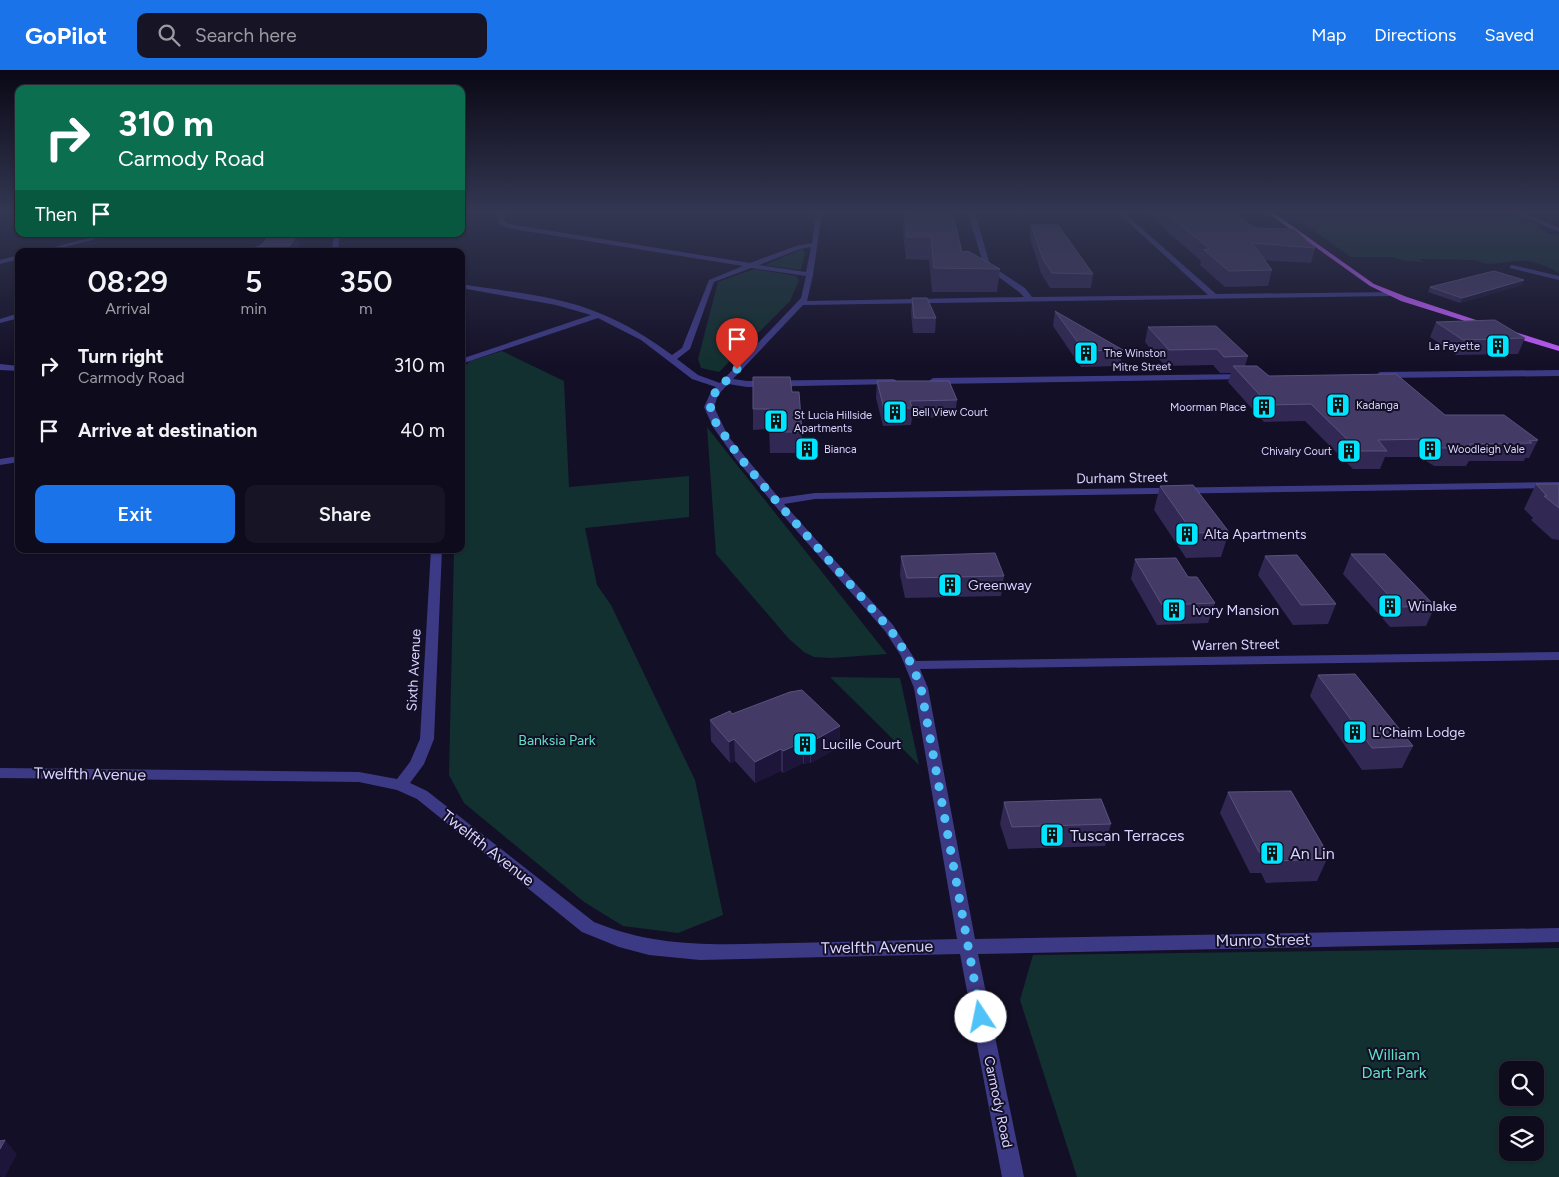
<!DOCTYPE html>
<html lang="en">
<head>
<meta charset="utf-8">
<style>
	body { margin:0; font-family:Figtree,sans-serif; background:#171425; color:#f1f3f6; height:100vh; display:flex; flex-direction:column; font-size:19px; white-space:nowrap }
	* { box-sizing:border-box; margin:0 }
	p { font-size:16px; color:#9b9ba3 }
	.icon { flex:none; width:28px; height:28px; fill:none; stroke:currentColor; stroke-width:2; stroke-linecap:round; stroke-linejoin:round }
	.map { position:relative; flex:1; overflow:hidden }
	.panel { position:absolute; left:15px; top:178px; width:450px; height:305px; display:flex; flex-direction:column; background:#0e0b1c; border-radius:10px; box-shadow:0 1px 4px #0004,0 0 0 1px #2e2b3b }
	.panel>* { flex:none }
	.hud { position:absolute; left:15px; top:15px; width:450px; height:152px; border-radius:10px; box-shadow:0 1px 4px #0004,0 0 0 1px #2e2b3b; background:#0b6e4f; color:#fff; overflow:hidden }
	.fabs { position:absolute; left:1499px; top:991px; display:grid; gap:10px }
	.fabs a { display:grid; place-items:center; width:45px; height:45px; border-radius:10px; background:#0e0b1c; box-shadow:0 1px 4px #0004,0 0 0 1px #2e2b3b; font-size:25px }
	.pin { position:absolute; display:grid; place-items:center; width:42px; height:42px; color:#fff; margin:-51px -21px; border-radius:50% 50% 50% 0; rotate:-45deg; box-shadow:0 0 5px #0007 }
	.pin .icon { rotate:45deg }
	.me { position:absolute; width:55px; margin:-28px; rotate:349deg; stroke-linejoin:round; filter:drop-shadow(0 0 4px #0008) }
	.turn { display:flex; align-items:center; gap:18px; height:105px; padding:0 20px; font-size:22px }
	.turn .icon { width:65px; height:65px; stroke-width:2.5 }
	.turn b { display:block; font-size:35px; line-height:42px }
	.then { display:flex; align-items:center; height:48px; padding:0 20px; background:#0003; gap:10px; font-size:19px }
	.eta { display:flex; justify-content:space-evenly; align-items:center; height:85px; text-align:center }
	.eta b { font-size:30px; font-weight:600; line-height:35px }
	.button { display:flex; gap:10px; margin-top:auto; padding:10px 20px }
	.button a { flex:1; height:58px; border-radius:10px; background:#1a73e8; color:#fff; font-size:20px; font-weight:600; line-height:58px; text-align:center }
	.button a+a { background:#171425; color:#f1f3f6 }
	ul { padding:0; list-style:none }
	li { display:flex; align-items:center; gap:15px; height:65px; padding:0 20px }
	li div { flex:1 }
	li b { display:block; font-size:19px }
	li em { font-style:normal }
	header { display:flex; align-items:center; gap:30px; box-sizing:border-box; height:70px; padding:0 25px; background:#1a73e8; color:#fff }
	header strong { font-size:24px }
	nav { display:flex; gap:28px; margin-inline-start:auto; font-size:18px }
	.search { width:350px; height:45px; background:#171425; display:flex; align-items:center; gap:12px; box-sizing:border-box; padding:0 18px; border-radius:10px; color:#9b9ba3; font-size:19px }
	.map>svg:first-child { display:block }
	.green { fill:#12302f; fill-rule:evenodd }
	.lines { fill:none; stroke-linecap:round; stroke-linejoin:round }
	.minor { fill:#3d3a85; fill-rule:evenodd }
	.major { fill:#c25bff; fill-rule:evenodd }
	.wall { fill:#312854 }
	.shaded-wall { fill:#1d163a }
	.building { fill:#433a66; stroke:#5a527e }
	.route { stroke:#4fc3f7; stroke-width:9; stroke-dasharray:0 16.2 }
	.labels { text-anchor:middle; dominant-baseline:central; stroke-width:4; stroke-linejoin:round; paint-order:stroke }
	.far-poi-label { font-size:11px; fill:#d9d4ff; stroke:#130f26; text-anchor:start }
	.far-street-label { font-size:11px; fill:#d9d4ff; stroke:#130f26 }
	.street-label { font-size:14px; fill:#d9d4ff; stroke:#130f26 }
	.poi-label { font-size:14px; fill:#d9d4ff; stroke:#130f26; text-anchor:start }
	.park-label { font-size:14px; fill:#5fe0c0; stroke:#130f26 }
	.near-street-label { font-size:16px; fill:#d9d4ff; stroke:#130f26 }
	.near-poi-label { font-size:16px; fill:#d9d4ff; stroke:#130f26; text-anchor:start }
	.near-park-label { font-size:16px; fill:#5fe0c0; stroke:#130f26 }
</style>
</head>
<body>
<header>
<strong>GoPilot</strong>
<div class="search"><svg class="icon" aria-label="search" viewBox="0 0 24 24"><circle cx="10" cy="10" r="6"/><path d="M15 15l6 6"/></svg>Search here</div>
<nav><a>Map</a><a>Directions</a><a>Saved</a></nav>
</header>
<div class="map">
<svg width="1559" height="1107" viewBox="0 0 1559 1107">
	<rect width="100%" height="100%" fill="#130f26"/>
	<path class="green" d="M1286 141H1503L1541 156 1540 159 1547 163 1559 166V203C1548 197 1538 192 1526 191 1510 189 1489 199 1475 190L1419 189 1423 192 1406 191 1391 187H1351Z
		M802 179 805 182 801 200 765 195Z
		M754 199 796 206 799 210 790 231 719 302 701 298 698 289 718 212Z
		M502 281 564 311 569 417 689 406V447L585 458 597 515 611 535 695 710 723 845 678 863 623 856 584 832 464 733 449 705 454 479H461V300L470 291Z
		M707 357 887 584 832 588 814 587 804 582 789 569 716 484Z
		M830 607 900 608 919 695Z
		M1559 878V1107H1077L1020 930 1033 885ZM1508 1000H1535V1028H1508ZM1508 1055H1535V1082H1508Z"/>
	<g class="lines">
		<path class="minor" d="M0 141H10L0 144Z
			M496 141H502L505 152 509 154 750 193 796 176 812 173 816 141H822L813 205 807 231 1024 227 1019 222 984 196 967 141H973L976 146 990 195 1025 218 1032 227 1208 225 1116 141H1122L1216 224 1395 222V226H1392L803 235 733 309 747 311 893 309 896 310V314L747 317 728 314 718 325 714 337 728 366 779 428 815 423 1559 412V418L815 429 784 434 893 555 916 591 1559 582V590L920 599 928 618 975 869 1559 858V872L978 884 1024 1107H1002L960 884 700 890 649 885 619 877 582 862 417 729 397 720 359 712 0 708V698L359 702 397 709 410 692 420 669 431 479H442L434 669 424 694 410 713 427 721 594 852C662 880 722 874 793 873 848 872 903 870 957 869L914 618 901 586 885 561 788 451 735 388 713 357 704 337 710 324 716 317 692 309 641 270 598 248 461 294V289L591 245 556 235 461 218V214C507 222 556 225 599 243 625 253 649 268 672 285L682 278 709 210 743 196 507 158 499 153ZM811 177 806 202 759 195 800 179ZM751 198 806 206 801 228 720 313 698 305 677 289 690 279 714 212Z
			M1511 141H1518L1559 158V162Z
			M105 164H115L49 181H39Z
			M299 164H308L249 181H240Z
			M334 164H340L338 181H332Z
			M19 185V189L0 194V190Z
			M1512 195 1559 206V210L1510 198V196Z
			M19 243V248L0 253V249Z
			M0 294 19 296V301L0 300Z
			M1559 300V306L1380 308 1376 305 1380 302Z
			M1245 304 1249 307 1248 309 933 314 929 311 933 308Z
			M19 386V392L0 395V389Z"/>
		<path class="major" d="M1265 141H1271L1374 214 1407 227 1491 255 1484 257 1401 231 1370 216Z
			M1503 260H1509L1559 276V281L1503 264Z"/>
	</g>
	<path class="wall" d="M904 141H952L962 182 1000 199 997 222H932L929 190 906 189 903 163Z
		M1144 141H1230L1255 158 1315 178 1311 193 1264 190 1272 200 1268 216 1225 217 1200 195 1201 191Z
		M1031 155 1093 204 1091 218H1050L1041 203 1030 168Z
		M1524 210 1522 215 1460 233 1428 222 1430 217Z
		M912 228 936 248 935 263H913L911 243Z
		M1055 241 1123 280 1120 296 1081 297 1053 256Z
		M1436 252 1525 268 1518 284 1456 285 1430 267Z
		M1148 257 1248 286 1245 296 1269 306 1445 345 1538 370 1529 388H1525L1524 391H1469L1466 396H1434L1420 387H1385L1380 399H1353L1305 351 1264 352 1228 312 1231 303H1220L1213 295 1165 296 1145 272Z
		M753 307 792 322 802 362V383H770L769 359 753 360Z
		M877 311 957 330 955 347 912 348 911 355 883 356 876 328Z
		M1536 414H1559V470L1552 469 1531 450 1533 448 1524 439Z
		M1160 416 1229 462 1221 487 1186 488 1154 440Z
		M1351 484 1435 536 1426 556 1390 557 1343 504Z
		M901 486 1004 506 1001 526 905 528 900 505Z
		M1265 486 1336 534 1328 554 1293 555 1258 505Z
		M1135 489 1188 507 1215 533 1208 553 1157 555 1131 509Z
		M1318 605 1413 676 1402 698 1362 700 1310 626Z
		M732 644 840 656 839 677 811 693 810 692 804 694 803 693 783 703 781 701 755 713 735 691 730 693 711 671 710 650Z
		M1228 722 1325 779 1323 783 1327 789 1317 811 1266 813 1261 803H1250L1220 743Z
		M1004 732 1111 754 1105 776 1008 779 1000 754Z"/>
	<path class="shaded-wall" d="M297 165 301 181H286Z
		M1524 210 1522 215 1460 233 1462 228Z
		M840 656 839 677 811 693V672Z
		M734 669 735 691 730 693 729 672Z
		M810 670V692L804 694V673Z
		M803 672V693L783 703V681Z
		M781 679V701L755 713V692Z
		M0 1069 3 1073 5 1070 17 1084 5 1107H2L0 1105Z"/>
	<path class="building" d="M905 141H952L962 182 968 181 1000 199 934 198 931 167H907Z
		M1163 141H1230L1255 158 1294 159 1315 178 1252 173 1272 200 1229 201 1204 180 1210 179Z
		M1031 155H1058L1093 204 1052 203 1043 189Z
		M297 165 286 181H257L268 167Z
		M1494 201 1524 210 1462 228 1430 217Z
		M912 228H927L936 248H914Z
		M1055 241 1123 280 1084 281Z
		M1495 250 1525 268 1463 270 1436 252Z
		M1216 256 1248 286 1224 287 1217 279 1169 280 1148 257Z
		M1233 296H1257L1269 306 1396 304 1445 345H1504L1538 370 1529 371 1532 373 1469 374 1474 378H1441L1427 369 1378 370 1387 381H1359L1311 334 1269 335Z
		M753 307H790L792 322H799L802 362H770L769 339H753Z
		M877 311H949L957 330 910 331 912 338 884 339Z
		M1536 414H1559V438L1544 426H1547Z
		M1193 415 1229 462 1193 463 1160 416Z
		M995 483 1004 506 907 508 901 486Z
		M1351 484H1385L1435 536 1399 537Z
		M1297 485 1336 534 1301 535 1265 486Z
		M1176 488 1188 507H1197L1215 533 1162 535 1135 489Z
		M1355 604 1413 676 1372 678 1318 605Z
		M802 620 840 656 811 672 810 670 804 673 803 672 783 681 781 679 755 692 734 669 729 672 710 650 730 641 732 644 790 622Z
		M1291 721 1325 779H1321L1327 789 1276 791 1270 782H1259L1228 722Z
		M1101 729 1111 754 1012 757 1004 732Z
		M5 1070 0 1079V1071Z"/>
	<linearGradient id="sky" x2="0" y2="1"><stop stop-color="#0a0815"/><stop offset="0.48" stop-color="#333752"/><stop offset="1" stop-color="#333752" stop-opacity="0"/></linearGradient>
	<rect width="1559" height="296" fill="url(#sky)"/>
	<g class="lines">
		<path class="route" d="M737 299 714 324 710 331 711 342 716 353 738 385 777 432 889 558C903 577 913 595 921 618L981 947"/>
	</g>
	<defs>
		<g id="building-square" transform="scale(1.25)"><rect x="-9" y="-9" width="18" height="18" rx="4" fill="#00e5ff" stroke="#130f26"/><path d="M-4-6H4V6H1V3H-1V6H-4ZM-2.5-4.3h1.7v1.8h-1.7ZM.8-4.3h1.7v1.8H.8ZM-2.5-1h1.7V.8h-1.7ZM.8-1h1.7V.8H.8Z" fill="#111"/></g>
	</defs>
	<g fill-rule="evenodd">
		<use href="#building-square" x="1498" y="276"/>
		<use href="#building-square" x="1086" y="283"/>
		<use href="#building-square" x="1338" y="335"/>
		<use href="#building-square" x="1264" y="337"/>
		<use href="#building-square" x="895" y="342"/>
		<use href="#building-square" x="776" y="351"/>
		<use href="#building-square" x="807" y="379"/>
		<use href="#building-square" x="1430" y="379"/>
		<use href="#building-square" x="1349" y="381"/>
		<use href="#building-square" x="1187" y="464"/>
		<use href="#building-square" x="950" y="515"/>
		<use href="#building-square" x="1390" y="536"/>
		<use href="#building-square" x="1174" y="540"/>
		<use href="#building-square" x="1355" y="662"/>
		<use href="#building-square" x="805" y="674"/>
		<use href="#building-square" x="1052" y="765"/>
		<use href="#building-square" x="1272" y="783"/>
	</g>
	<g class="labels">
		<g class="far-poi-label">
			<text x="1480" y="276" text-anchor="end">La Fayette</text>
			<text x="1104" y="283">The Winston</text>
			<text x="1356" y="335">Kadanga</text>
			<text x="1246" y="337" text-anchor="end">Moorman Place</text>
			<text x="912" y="342">Bell View Court</text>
			<text x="794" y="345">St Lucia Hillside<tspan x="794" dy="13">Apartments</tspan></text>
			<text x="824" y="379">Bianca</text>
			<text x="1448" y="379">Woodleigh Vale</text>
			<text x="1332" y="381" text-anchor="end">Chivalry Court</text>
		</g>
		<g class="far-street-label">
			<text transform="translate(1142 297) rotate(-1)">Mitre Street</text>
		</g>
		<g class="street-label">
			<text transform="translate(1122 408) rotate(-1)">Durham Street</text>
			<text transform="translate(1236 575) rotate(-1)">Warren Street</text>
			<text transform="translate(414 600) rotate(-87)">Sixth Avenue</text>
			<text transform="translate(998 1032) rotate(78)">Carmody Road</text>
		</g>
		<g class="poi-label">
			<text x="1204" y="464">Alta Apartments</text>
			<text x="968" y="515">Greenway</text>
			<text x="1408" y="536">Winlake</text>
			<text x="1192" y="540">Ivory Mansion</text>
			<text x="1372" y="662">L'Chaim Lodge</text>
			<text x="822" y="674">Lucille Court</text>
		</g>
		<g class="park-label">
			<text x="557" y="670">Banksia Park</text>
		</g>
		<g class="near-street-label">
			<text transform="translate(90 704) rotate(1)">Twelfth Avenue</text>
			<text transform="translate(488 778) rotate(38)">Twelfth Avenue</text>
			<text transform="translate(1263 870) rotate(-1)">Munro Street</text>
			<text transform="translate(877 877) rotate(-1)">Twelfth Avenue</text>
		</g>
		<g class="near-poi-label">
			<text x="1070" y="765">Tuscan Terraces</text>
			<text x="1290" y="783">An Lin</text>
		</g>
		<g class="near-park-label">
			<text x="1394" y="984">William<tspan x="1394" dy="18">Dart Park</tspan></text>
		</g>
	</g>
</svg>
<div class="fabs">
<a><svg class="icon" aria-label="search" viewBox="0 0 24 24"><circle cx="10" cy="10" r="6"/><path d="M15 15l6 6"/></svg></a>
<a><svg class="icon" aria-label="layers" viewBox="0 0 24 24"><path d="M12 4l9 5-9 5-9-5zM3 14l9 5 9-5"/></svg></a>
</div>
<div class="pin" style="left:737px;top:299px;background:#d93025"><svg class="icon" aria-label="arrive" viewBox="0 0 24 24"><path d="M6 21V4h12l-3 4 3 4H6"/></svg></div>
<svg class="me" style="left:981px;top:947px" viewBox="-20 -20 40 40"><circle r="19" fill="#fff"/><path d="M0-13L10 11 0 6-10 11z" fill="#4fc3f7"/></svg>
<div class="hud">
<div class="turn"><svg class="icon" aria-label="right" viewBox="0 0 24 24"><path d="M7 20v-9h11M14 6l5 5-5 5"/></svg><div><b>310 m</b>Carmody Road</div></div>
<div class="then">Then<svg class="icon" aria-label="arrive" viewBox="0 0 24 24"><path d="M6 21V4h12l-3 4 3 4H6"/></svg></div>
</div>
<section class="panel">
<div class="eta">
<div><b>08:29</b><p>Arrival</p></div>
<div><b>5</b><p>min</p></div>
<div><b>350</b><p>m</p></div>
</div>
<ul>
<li><svg class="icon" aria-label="right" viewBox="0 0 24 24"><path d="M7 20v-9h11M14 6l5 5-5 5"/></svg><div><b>Turn right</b><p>Carmody Road</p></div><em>310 m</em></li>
<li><svg class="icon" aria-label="arrive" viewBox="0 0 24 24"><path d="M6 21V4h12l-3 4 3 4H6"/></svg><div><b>Arrive at destination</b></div><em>40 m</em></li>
</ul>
<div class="button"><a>Exit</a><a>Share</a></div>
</section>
</div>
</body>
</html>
